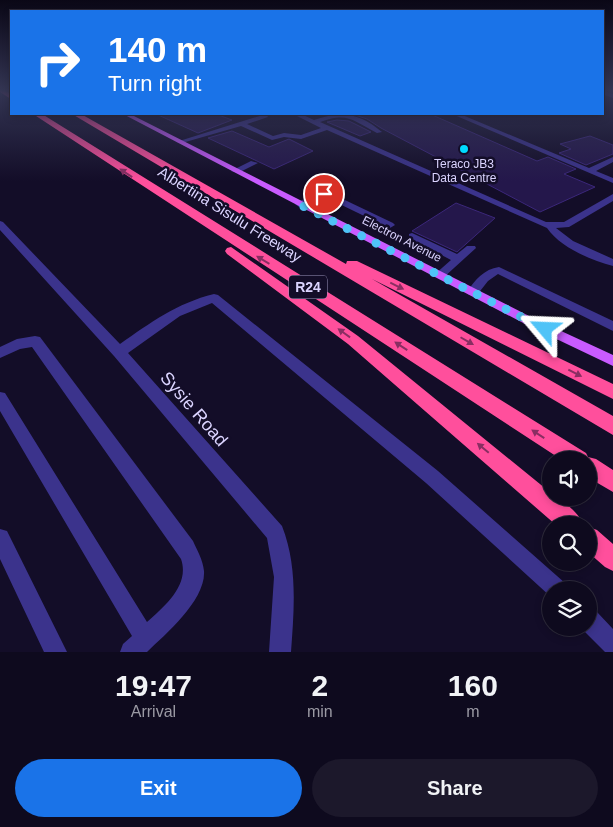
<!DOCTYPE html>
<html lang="en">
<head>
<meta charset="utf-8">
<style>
	body { margin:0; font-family:Helvetica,sans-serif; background:#1c182b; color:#f1f3f6; height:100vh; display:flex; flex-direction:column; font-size:19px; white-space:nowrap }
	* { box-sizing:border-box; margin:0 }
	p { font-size:16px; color:#9b9aa4 }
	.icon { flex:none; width:28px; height:28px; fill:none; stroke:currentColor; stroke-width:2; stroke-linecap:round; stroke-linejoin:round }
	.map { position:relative; height:652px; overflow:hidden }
	.sheet { display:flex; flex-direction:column; background:#0e0a1e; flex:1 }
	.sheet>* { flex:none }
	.top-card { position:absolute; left:10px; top:10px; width:594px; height:105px; border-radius:0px; box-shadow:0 2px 8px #0003,0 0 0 1px #2e2b3c; background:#1a73e8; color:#fff; overflow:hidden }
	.tools { position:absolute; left:542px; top:451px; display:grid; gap:10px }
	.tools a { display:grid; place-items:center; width:55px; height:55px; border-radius:50%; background:#0e0a1e; box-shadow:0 2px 8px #0003,0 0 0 1px #2e2b3c; font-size:25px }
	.pin { position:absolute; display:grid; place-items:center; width:42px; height:42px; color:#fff; margin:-21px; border:2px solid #fff; border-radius:50%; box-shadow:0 1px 5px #0007 }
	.me { position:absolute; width:55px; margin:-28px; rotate:296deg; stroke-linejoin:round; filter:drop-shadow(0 0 4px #0008) }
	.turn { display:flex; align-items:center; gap:18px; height:105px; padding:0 15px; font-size:22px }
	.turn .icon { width:65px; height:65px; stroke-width:2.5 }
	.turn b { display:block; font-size:35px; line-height:42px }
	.eta { display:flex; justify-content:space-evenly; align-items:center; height:85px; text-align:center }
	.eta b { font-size:30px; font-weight:700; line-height:35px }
	.button { display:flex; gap:10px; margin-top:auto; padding:10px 15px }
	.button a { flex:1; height:58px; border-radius:30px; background:#1a73e8; color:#fff; font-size:20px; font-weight:700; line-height:58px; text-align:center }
	.button a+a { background:#1c182b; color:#f1f3f6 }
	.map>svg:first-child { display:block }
	.building { fill:#24174b; stroke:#3b277a }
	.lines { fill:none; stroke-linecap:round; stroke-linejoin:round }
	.minor { fill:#3b338c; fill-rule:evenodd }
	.major { fill:#c95bff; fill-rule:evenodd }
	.highway { fill:#ff4f9c; fill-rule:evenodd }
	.oneway { fill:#892e62 }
	.route { stroke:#4fc3f7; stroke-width:9; stroke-dasharray:0 16.2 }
	.poi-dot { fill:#00daff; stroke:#130d28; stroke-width:2 }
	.labels { text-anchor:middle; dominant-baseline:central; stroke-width:5; stroke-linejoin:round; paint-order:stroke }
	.far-poi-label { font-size:12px; fill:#dbd4ff; stroke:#130d28 }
	.far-street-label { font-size:12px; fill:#dbd4ff; stroke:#130d28 }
	.shield { fill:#130d28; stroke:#9f98be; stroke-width:1 }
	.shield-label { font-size:14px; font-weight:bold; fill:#dbd4ff }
	.street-label { font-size:15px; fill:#dbd4ff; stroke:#130d28 }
	.near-street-label { font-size:18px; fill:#dbd4ff; stroke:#130d28 }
</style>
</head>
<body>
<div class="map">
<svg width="613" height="652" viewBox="0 0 613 652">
	<rect width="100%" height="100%" fill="#130d28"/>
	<path class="building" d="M156 114H216L232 120 198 133Z
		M352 114H430L537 161 548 157 576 169 564 174 595 187 540 212 381 128 367 119Z
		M337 120 349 121 371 132 360 136 327 122Z
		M232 131 269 147 289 139 313 151 274 169 208 138Z
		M590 136 613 145V154L586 165 559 153 571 149 560 144Z
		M456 203 495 218 457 252 412 231Z"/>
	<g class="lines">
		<path class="minor" d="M602 90 613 94V98L602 94Z
			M266 114 268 117 247 124 273 136 284 133 301 135 321 128 293 114H301L314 120C341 110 360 113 382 132L377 133C352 120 348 112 320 122L546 222H564L613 194V201L569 227 556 228 573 241 613 259V266C590 260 560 247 547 228L327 130 301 139 284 137 272 140 241 126 182 143 176 142Z
			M452 114H460L589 168 613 157V162L596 171 613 178V183Z
			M251 161 258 163 238 173 231 171Z
			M326 191 393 223 395 225 390 228 387 227 325 197 299 207 295 204 315 193Z
			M0 221 3 222 120 344C150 323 177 303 214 294L218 295 438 471 565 583 568 590H551V597L426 483 212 303 180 316 128 353 282 526C298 567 294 610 291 652H269L274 577 267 538 114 356 0 230Z
			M412 233 457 254 467 246H475L476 248 443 278 439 279 434 275 451 260 409 238V234Z
			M499 267 613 321V331L498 274 488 281 477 295H469L467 292C475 280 484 269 499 267Z
			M35 336 40 337 193 541C197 550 203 560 204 571 206 600 166 634 147 652H120L123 644 132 636 0 411V392L5 393 147 622C165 606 190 585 181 559L32 347 20 349 0 358V347L17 339Z
			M0 529 7 531 67 652H44L0 559Z
			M589 609 597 612 613 629V652H605L581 628H589Z"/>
		<path class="major" d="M123 114H130L533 318 613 355V366L525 324Z"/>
		<path class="highway" d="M0 90H5L11 94V99L0 92Z
			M33 114H42L586 453 588 457 596 459 613 470V492L589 478V460H562Z
			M72 114H81L346 264 347 261H357L613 384V399L372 279 613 416V435Z
			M231 247 358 336 551 493V498C563 498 580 515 584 525H556L348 344 227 254 225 251 227 248Z
			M589 527 597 530 613 544V571L605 567 589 553Z"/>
	</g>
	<defs><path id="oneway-solid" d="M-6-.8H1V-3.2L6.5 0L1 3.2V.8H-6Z" transform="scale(1.25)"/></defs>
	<g class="oneway">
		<use href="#oneway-solid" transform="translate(126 173) rotate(-146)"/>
		<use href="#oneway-solid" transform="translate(263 260) rotate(-149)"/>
		<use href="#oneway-solid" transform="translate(397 286) rotate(26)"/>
		<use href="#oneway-solid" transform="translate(344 333) rotate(-144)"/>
		<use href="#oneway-solid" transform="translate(467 341) rotate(30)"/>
		<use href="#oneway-solid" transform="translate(401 346) rotate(-147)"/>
		<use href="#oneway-solid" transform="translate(575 373) rotate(27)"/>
		<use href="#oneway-solid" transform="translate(538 434) rotate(-147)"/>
		<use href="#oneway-solid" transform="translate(483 448) rotate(-140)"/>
	</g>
	<linearGradient id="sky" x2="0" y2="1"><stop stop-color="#0a0716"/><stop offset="0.5" stop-color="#333553"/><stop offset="1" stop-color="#333553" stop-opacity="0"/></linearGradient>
	<rect width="613" height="181" fill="url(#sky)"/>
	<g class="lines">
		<path class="route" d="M324 194 299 204 545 329"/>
	</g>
	<circle class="poi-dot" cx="464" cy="149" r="5"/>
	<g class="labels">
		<g class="far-poi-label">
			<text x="464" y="164">Teraco JB3<tspan x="464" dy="14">Data Centre</tspan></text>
		</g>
		<g class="far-street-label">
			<text transform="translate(402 239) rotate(27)">Electron Avenue</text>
		</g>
		<rect class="shield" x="289" y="275.5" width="38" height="23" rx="4"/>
		<g class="shield-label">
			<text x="308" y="287">R24</text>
		</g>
		<g class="street-label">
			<text transform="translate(230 214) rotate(32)">Albertina Sisulu Freeway</text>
		</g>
		<g class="near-street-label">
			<text transform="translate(194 409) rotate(49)">Sysie Road</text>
		</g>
	</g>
</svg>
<div class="tools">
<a><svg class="icon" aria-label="sound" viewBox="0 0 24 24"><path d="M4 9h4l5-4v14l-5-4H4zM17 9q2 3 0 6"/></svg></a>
<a><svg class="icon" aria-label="search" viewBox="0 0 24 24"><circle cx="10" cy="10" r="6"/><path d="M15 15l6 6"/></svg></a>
<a><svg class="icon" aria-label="layers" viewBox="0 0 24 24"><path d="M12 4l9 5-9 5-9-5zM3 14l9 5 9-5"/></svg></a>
</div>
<div class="pin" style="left:324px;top:194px;background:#d93025"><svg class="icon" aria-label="arrive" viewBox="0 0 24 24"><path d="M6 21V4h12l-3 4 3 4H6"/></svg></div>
<svg class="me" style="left:545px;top:329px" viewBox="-20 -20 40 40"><path d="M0-17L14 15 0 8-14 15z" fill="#4fc3f7" stroke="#fff" stroke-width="4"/></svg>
<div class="top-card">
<div class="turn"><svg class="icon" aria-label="right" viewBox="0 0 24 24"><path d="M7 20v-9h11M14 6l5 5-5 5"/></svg><div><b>140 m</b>Turn right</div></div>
</div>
</div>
<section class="sheet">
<div class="eta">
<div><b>19:47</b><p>Arrival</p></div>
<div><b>2</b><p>min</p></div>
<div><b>160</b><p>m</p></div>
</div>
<div class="button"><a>Exit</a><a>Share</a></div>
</section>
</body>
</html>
